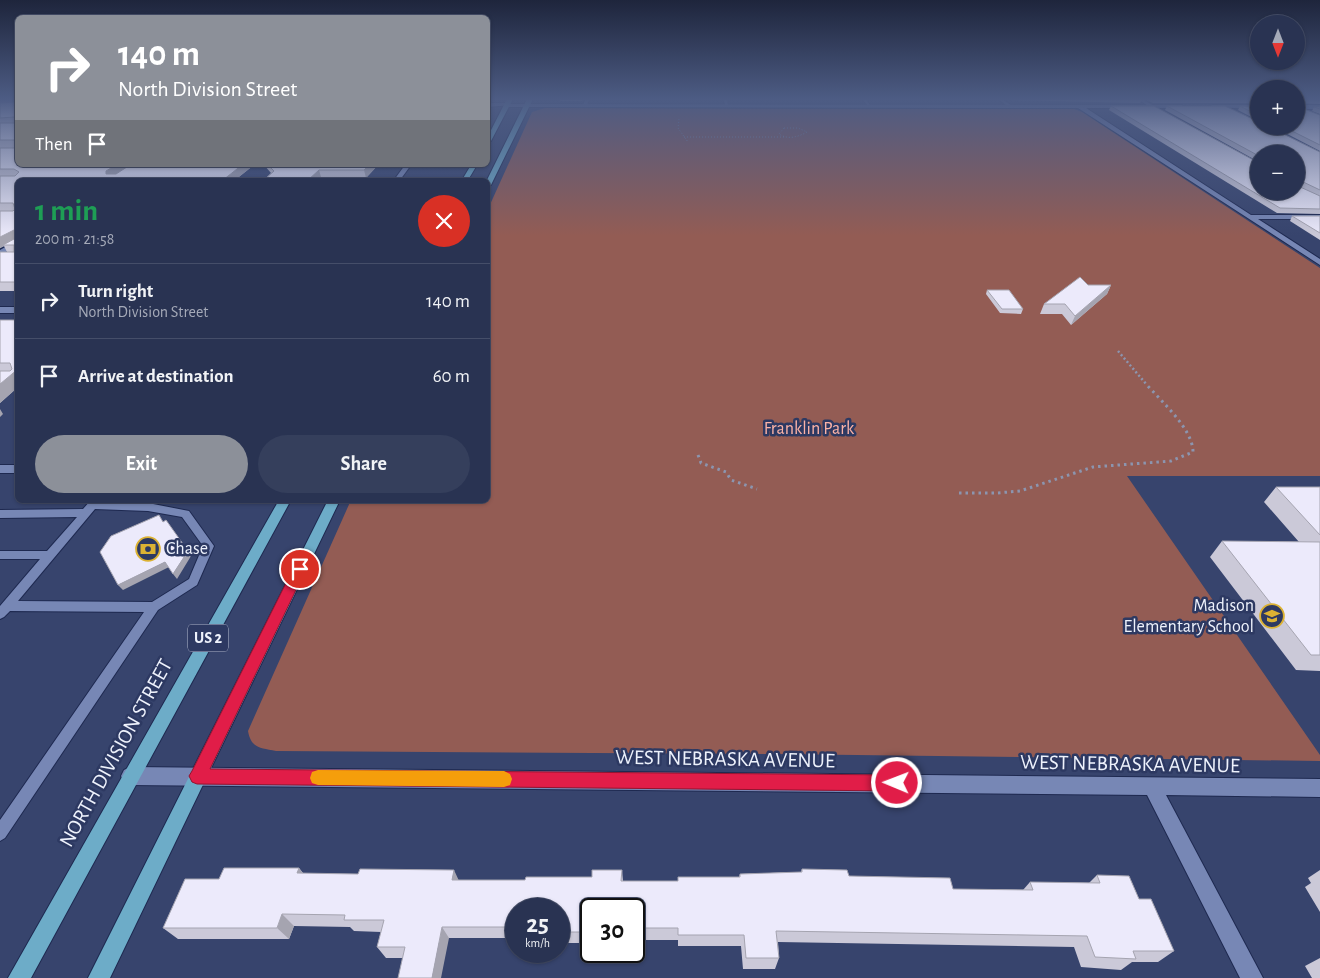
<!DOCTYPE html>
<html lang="en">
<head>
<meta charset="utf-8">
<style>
	body { margin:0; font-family:"Alegreya Sans",sans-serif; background:#353f5c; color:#f1f3f6; height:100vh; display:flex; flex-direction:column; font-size:19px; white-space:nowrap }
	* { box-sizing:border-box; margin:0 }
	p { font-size:16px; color:#a5aab8 }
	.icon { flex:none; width:28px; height:28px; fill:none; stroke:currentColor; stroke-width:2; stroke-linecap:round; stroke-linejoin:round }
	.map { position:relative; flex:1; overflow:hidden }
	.drawer { position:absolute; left:15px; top:178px; width:475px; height:325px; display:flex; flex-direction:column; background:#293352; border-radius:8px; box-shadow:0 1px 4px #0004,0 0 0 1px #454e69 }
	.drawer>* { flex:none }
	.guide { position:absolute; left:15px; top:15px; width:475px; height:152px; border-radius:8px; box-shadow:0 1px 4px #0004,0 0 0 1px #454e69; background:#8c9099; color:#fff; overflow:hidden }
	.needle { width:32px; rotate:180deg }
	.fabs { position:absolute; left:1250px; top:15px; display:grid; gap:10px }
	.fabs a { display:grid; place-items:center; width:55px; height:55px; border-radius:50%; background:#293352; box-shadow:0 1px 4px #0004,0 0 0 1px #454e69; font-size:25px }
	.speed { position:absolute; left:505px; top:898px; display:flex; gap:10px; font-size:25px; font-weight:700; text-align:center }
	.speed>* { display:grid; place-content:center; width:65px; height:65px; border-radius:50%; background:#293352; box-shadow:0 1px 4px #0004,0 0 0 1px #454e69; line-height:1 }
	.speed small { font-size:12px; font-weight:400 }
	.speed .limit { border:2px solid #111; border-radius:8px; background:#fff; color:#111 }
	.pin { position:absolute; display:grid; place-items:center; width:42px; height:42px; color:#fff; margin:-21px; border:2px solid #fff; border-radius:50%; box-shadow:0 1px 5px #0007 }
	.me { position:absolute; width:55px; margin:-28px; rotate:271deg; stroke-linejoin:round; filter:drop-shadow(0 0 4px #0008) }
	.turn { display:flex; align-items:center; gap:18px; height:105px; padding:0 20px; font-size:22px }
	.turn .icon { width:65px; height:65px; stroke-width:2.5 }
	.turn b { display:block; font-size:35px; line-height:42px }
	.then { display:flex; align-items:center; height:48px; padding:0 20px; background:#0003; gap:10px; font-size:19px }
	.round { display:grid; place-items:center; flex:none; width:52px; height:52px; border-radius:26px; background:#353f5c }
	.overview { display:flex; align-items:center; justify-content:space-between; height:85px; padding:0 20px }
	h1 { font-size:30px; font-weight:700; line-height:38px; color:#1e9e55 }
	.action { display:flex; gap:10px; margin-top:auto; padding:10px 20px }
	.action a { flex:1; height:58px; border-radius:30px; background:#8c9099; color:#fff; font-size:20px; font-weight:700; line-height:58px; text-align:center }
	.action a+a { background:#353f5c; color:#f1f3f6 }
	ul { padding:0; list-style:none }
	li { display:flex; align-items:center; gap:15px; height:75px; padding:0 20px; border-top:1px solid #454e69 }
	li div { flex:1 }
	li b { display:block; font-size:19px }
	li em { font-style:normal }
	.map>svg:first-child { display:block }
	.green { fill:#935c54 }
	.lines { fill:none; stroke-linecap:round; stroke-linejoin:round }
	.service-casing { stroke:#1e2950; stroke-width:2 }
	.minor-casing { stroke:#1e2950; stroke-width:2 }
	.tertiary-casing { stroke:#1e2950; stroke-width:2 }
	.primary-casing { stroke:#1e2950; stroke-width:2 }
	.path-far2 { stroke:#8c95af; stroke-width:1; stroke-dasharray:1 2; stroke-linecap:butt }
	.path-far1 { stroke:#8c95af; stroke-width:2.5; stroke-dasharray:2 2.5; stroke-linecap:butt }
	.path { stroke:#8c95af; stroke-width:3; stroke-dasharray:2.5 4; stroke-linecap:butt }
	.service { fill:#7787b5; fill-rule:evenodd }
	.minor { fill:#7787b5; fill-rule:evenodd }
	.tertiary { fill:#7787b5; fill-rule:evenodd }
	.primary { fill:#6dacc8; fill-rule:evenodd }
	.wall { fill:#cbc9d8 }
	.shaded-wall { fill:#a5a4b0 }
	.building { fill:#eceafb; stroke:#a5a4b0 }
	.route { fill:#e11d48; stroke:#92132f }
	.slow { fill:#f59e0b }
	.labels { text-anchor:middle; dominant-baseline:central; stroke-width:5; stroke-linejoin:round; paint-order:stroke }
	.shield { fill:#2d3962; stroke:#b4bace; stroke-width:1 }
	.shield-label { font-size:16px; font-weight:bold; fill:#eef2fc }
	.park-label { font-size:18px; fill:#fbb3a7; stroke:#2d3962 }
	.poi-label { font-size:18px; fill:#eef2fc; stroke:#2d3962; text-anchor:start }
	.near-street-label { font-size:21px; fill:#eef2fc; stroke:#2d3962 }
</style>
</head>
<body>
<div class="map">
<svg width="1320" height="978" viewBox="0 0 1320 978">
	<rect width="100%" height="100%" fill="#37446d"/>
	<path class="green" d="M545 108 1074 109 1082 112 1320 268V476H1127L1320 755V761L775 754 276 751C260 748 251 748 248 731L351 500H488V209L532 112Z"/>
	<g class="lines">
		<g class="service-casing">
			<path id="service" d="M585 99H589L587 106 585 107 583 106Z
				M723 99H727L728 107H726Z
				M862 99H866L871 107H869Z
				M998 99H1002L1012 106 1009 107Z
				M1137 99H1142L1164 112 1160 113Z
				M405 165H411L400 180H394Z
				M91 500 148 503 189 511 214 546 197 585 158 610 5 838 0 841V820L144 612 10 611 4 617 0 619V606L40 559H0V551H47L77 517 0 518V510L83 509ZM95 509 148 511 182 517 203 546 189 579 152 602 18 601Z"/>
		</g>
		<g class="minor-casing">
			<path id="minor" d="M505 104 1182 105 1184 108H1086L1251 215H1320V219H1258L1320 259V265L1078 108 507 107Z
				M1259 105V109L1209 107 1212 105Z
				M1296 105H1320V109H1296Z
				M18 240V246L0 255V250Z
				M0 307H18V313H0Z
				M130 767 1320 779V797L1166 795 1263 978H1240L1147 795 130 785 124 782 121 776 124 770Z"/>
		</g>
		<g class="tertiary-casing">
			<path id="tertiary" d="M488 103H507L510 105 488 107Z
				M0 465H18V473H0Z"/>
		</g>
		<g class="primary-casing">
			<path id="primary" d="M507 99H513L491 141 488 143V136Z
				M527 99H533L491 185 488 187 487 180Z
				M471 165H477L468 180H462Z
				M279 500H291L31 978H8Z
				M328 500H340L110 978H88Z"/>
		</g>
		<path class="path-far2" d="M679 119 678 128 688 142
			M784 128H798L807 132C798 137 788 140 779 134Z
			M684 137H784"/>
		<path class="path-far1" d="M1118 351 1147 385"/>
		<path class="path" d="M698 455 701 463 726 472 731 480 757 489
			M959 493H997L1020 491 1093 467 1171 461 1193 452C1193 429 1161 401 1146 384"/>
		<use href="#service" class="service"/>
		<use href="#minor" class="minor"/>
		<use href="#tertiary" class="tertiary"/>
		<use href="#primary" class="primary"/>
	</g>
	<path class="wall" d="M18 99V165H254L235 180H18V291H0V252H7L4 246 0 248V148L14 147 0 148V103L15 102 16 101 0 103Z
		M560 99H583L582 101H560Z
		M677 99H722L721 100H677Z
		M729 99H773V100H729Z
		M816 99H861L860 100Z
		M899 99H997V100Z
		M1005 99H1142L1140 103 1007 100Z
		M1145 99H1259V103H1153Z
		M1296 99H1320V104L1297 103Z
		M1111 106 1296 191 1259 154V162L1165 110 1167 106 1320 152V196L1298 185 1320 196V214L1277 213 1109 110Z
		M1240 106 1259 107V121L1238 110Z
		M1314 107H1320V114L1312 111Z
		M1320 115V151L1272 126H1296Z
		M264 165H378L366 178 321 177 318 180H264L271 173Z
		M1292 216H1320V240L1290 221Z
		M1088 285H1111L1107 294 1071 325 1062 314H1040L1044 304Z
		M987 290 1023 309 1021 314 1000 313 986 294Z
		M0 320 18 387 0 403Z
		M1276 487H1320V671L1296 670 1210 557 1222 541 1299 542 1264 502Z
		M299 868 303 873 459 880H525L592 877 622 870 623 881H678L739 877 740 874 801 872 802 869 849 876 953 889 1023 890 1030 882 1089 883 1097 875 1139 899 1174 951 1158 962H1132L1121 970 1081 967 1074 947 778 942 779 958 775 969H743L741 946H678V940H634V909H591V951H621L620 954 589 953 587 943H559V909H516V938H449L403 958H386L377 947 381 932 354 931 350 927 294 926 289 939H178L163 928 219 879Z
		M1320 870V912L1305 887 1311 883 1308 878Z
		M1320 958V978H1312L1305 966Z"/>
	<path class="shaded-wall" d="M0 99H17L18 101 0 103Z
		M116 165H131L110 180 106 174V171Z
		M242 165H254L235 180H223Z
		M369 165H378L366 178 364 170Z
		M319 170 321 177 318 180H308Z
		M14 230 18 240 3 245 4 246 0 248V237Z
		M1111 285 1107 294 1071 325 1075 316Z
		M18 369V387L0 403V384Z
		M0 409 3 414 0 417Z
		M188 551 191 556 177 579 173 574Z
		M165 562 169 567 123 590 118 585Z
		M299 868 309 881 297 873Z
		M454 870 460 883 452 880Z
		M282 914 294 926 289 939 277 928Z
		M442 927 449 938 441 978H432Z"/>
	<path class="building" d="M16 99H18V165H116L106 171V174H116L130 165H242L223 180H18V282H0V252H14V245H3L14 239V230L0 237V211H13L15 209 13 203H0V176H15L19 172 14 169H0V148H14L16 146 14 140H0V123H14L16 121 14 117 0 118V103L15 102 16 101Z
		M1296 99H1320V100L1298 99 1296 106Z
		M1111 106H1154L1259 163V191H1296V154H1259V156L1167 106H1225L1259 122V126H1267L1320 152V190L1297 179 1298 186 1320 196V209L1280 208Z
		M1240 106 1259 107V116Z
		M1296 106 1320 115V145L1282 126H1296Z
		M1314 107H1320V109Z
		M268 165H369L364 170H319L308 180H264L274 171Z
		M1292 216H1320V233Z
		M1080 277 1088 285H1111L1075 316 1065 304H1044Z
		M987 290H1009L1023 309H1002Z
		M0 320H18V369L0 384V371H10L12 369 10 363H0Z
		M1276 487H1320V535Z
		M159 515 163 522 166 520 188 551 173 574 165 562 118 585 100 552 111 536Z
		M1222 541 1320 542V655H1311Z
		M224 868H299L297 873 358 874 360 869 454 870 452 880H525L526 877H592V870H622L621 881H678V877H740V874L802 872V869L847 870 849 876 950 878 953 889 1033 890 1030 882 1100 883 1097 875 1129 876 1139 899H1151L1174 951H1133L1136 959 1095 957 1087 936 776 931 779 958H746L744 935H678V928H634V909H591V942H587L588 932H559V909H516V927H442L432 978H398L405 947H377L384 920H344L345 915 282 914 277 928H163L185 879H219Z"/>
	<linearGradient id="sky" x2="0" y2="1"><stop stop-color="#1e253c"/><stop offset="0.42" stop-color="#4d5c84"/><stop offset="1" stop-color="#4d5c84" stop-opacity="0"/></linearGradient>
	<rect width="1320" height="236" fill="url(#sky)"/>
	<path class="route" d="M300 564 304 566 306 569 210 769 897 775 903 777 905 783 903 789 897 791 197 784 192 782 189 776 192 771 293 569 295 566Z"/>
	<path class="slow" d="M318 770 504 771 510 774 512 779 510 785 504 787 318 785 312 783 310 778 312 772Z"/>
	<defs>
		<g id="bank-ring" transform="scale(1.25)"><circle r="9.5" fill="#2d3962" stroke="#dcb233" stroke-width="1.5"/><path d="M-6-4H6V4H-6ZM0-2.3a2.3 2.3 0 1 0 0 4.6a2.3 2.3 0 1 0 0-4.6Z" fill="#dcb233"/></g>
		<g id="school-ring" transform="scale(1.25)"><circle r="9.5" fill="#2d3962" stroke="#dcb233" stroke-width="1.5"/><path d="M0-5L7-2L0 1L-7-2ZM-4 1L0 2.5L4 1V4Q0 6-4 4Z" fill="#dcb233"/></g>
	</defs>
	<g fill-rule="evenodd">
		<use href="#bank-ring" x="148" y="549"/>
		<use href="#school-ring" x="1272" y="616"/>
	</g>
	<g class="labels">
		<rect class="shield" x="188" y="624.5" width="40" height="27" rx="4"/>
		<g class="shield-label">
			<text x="208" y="638">US 2</text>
		</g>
		<g class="park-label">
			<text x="809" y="429">Franklin Park</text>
		</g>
		<g class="poi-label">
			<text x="166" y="549">Chase</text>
			<text x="1254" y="606" text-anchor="end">Madison<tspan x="1254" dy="21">Elementary School</tspan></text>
		</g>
		<g class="near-street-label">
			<text transform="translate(116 753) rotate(-61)">NORTH DIVISION STREET</text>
			<text transform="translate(725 759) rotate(1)">WEST NEBRASKA AVENUE</text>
			<text transform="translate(1130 764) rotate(1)">WEST NEBRASKA AVENUE</text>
		</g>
	</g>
</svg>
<div class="fabs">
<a><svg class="needle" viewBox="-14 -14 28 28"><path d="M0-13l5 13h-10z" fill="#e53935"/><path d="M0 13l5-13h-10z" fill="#a5aab8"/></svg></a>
<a>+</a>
<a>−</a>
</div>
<div class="speed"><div>25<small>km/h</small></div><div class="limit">30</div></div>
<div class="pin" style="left:300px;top:569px;background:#d93025"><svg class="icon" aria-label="arrive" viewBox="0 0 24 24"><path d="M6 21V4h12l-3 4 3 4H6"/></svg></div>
<svg class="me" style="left:897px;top:783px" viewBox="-20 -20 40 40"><circle r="17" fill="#e11d48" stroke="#fff" stroke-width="3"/><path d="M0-11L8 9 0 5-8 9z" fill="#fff"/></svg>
<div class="guide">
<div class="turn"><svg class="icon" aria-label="right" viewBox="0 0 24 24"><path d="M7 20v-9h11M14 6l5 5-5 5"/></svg><div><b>140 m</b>North Division Street</div></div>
<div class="then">Then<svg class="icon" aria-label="arrive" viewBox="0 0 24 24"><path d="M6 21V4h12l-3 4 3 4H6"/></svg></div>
</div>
<section class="drawer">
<div class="overview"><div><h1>1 min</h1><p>200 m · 21:58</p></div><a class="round" style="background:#d93025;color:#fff"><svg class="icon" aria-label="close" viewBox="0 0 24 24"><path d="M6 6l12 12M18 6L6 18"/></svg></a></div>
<ul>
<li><svg class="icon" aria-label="right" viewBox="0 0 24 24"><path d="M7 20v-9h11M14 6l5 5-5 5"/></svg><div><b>Turn right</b><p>North Division Street</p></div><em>140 m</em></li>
<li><svg class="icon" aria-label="arrive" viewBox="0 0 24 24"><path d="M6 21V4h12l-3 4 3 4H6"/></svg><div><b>Arrive at destination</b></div><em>60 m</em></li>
</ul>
<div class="action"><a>Exit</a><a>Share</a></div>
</section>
</div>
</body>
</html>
